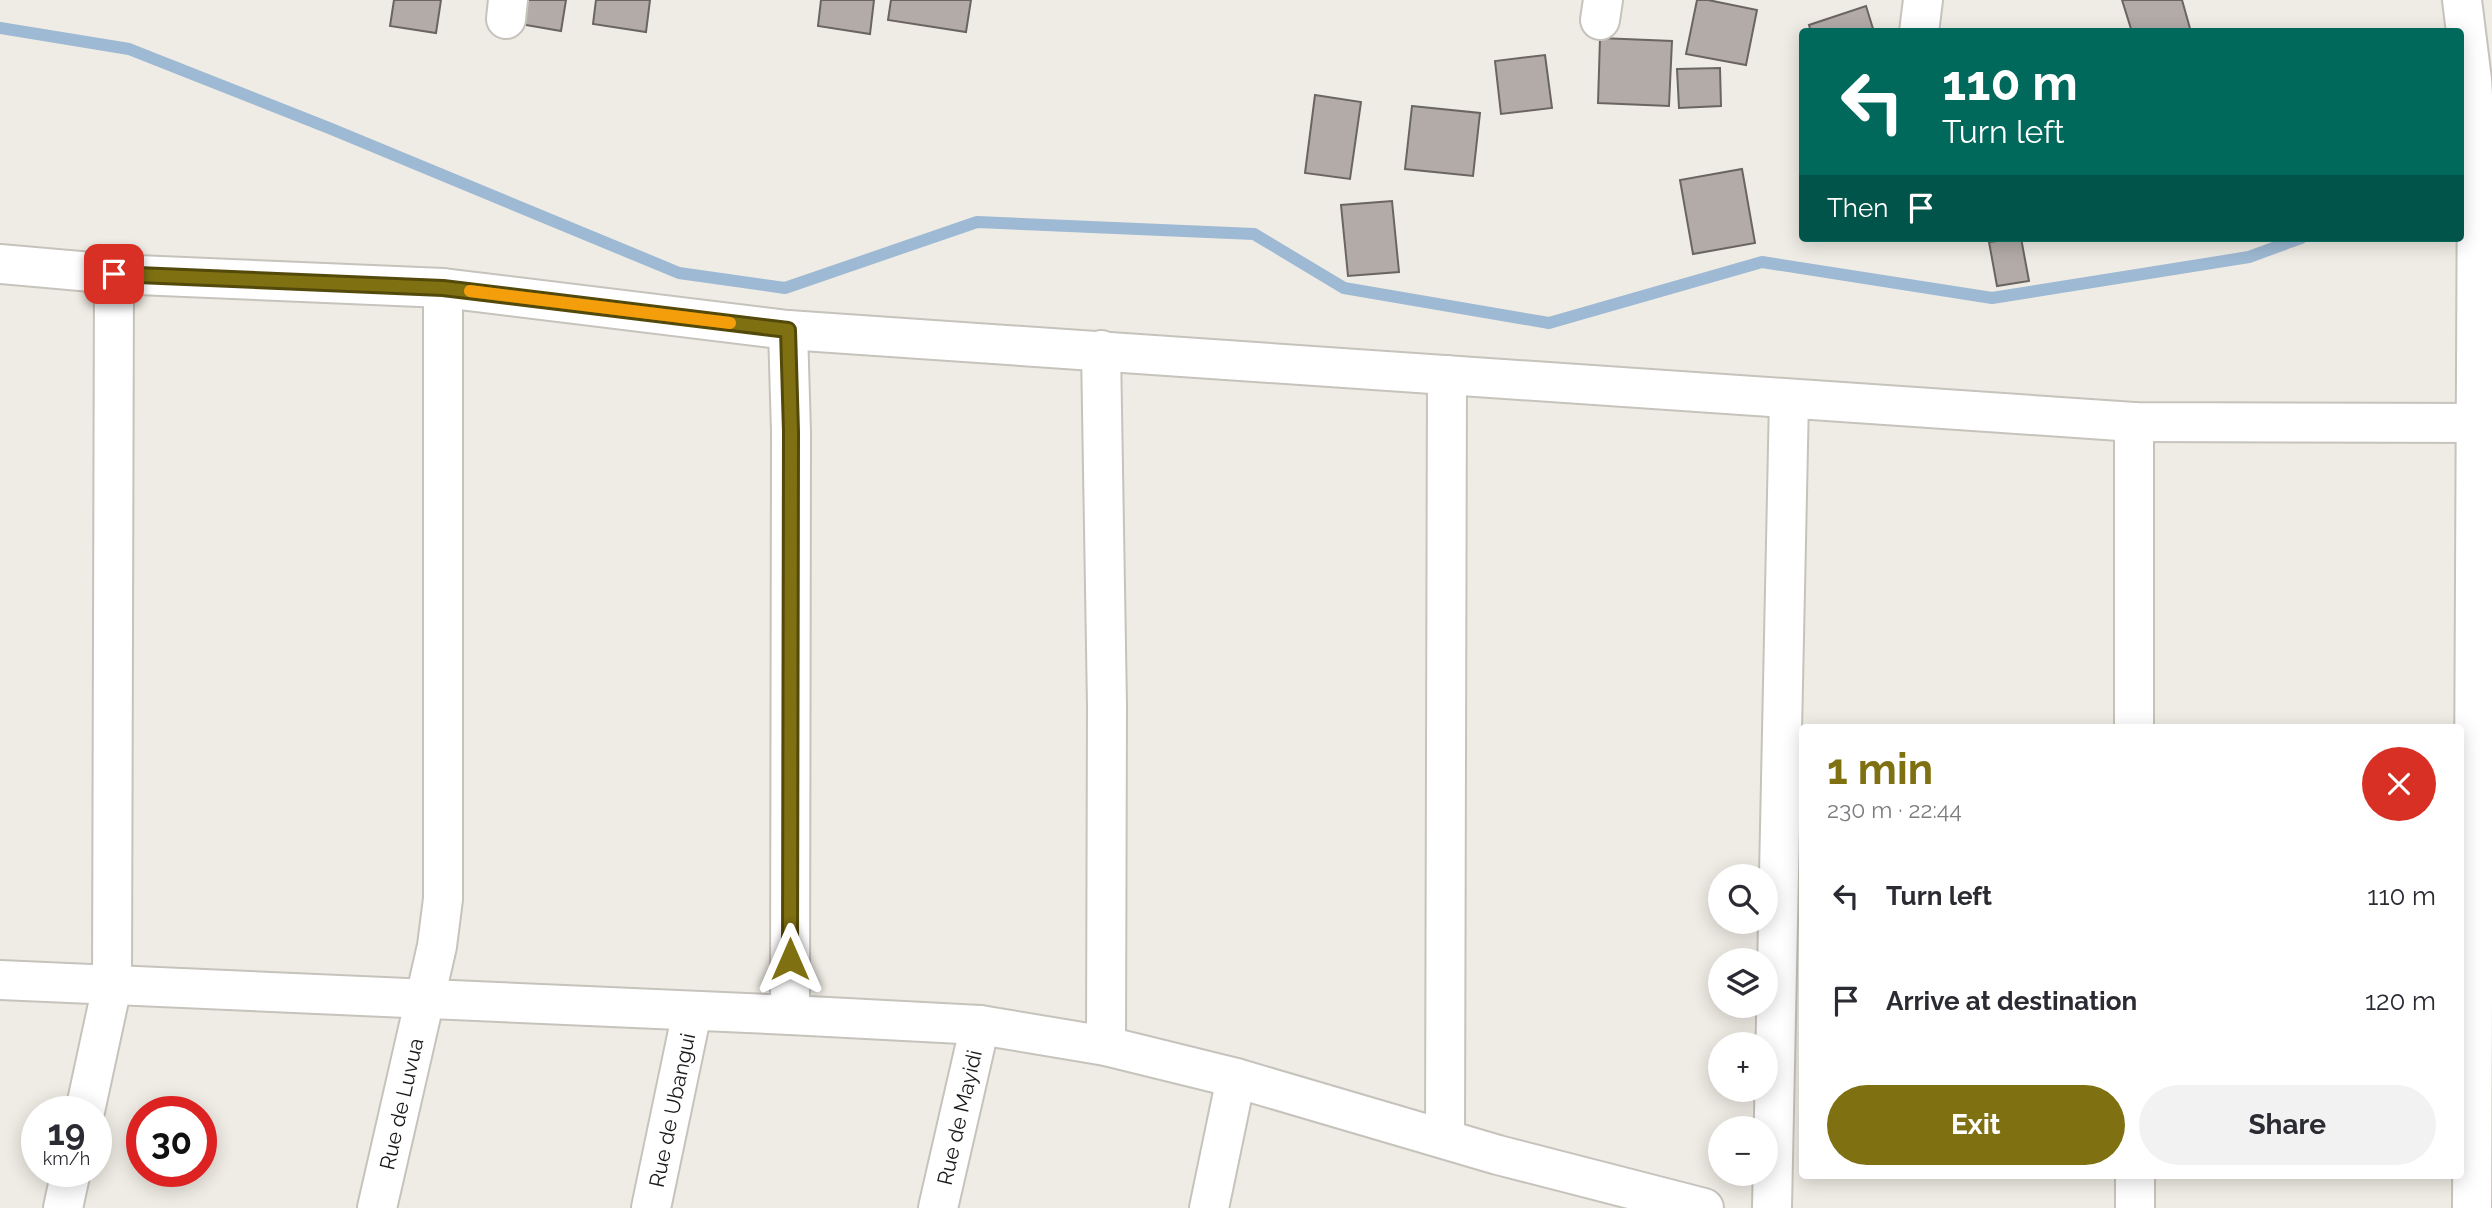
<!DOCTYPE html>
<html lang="en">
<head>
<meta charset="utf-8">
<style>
	body { margin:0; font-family:Raleway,sans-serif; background:#f2f2f3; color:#2b2b33; height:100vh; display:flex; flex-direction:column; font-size:26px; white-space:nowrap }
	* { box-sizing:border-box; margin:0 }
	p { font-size:23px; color:#7c7c81 }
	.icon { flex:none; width:38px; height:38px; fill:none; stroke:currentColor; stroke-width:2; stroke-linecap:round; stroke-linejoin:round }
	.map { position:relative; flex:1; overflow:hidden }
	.side { position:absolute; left:1799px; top:724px; width:665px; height:455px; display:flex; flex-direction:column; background:#fff; border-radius:7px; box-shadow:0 4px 18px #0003 }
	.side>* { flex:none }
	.top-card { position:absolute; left:1799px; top:28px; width:665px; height:214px; border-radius:7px; box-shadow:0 4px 18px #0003; background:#00695c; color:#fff; overflow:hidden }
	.fabs { position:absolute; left:1708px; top:864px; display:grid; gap:14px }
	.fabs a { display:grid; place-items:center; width:70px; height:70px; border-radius:50%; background:#fff; box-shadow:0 4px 18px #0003; font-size:35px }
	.speed { position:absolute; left:21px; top:1096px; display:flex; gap:14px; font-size:35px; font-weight:700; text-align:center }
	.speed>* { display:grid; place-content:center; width:91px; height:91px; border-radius:50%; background:#fff; box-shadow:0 4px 18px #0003; line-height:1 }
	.speed small { font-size:18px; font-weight:400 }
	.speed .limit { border:10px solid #d22; background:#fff; color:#111 }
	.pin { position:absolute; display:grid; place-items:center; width:60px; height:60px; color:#fff; margin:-30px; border-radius:14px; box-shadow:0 4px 10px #0006 }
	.me { position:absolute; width:77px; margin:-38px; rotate:0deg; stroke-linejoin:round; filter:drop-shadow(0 0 5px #0008) }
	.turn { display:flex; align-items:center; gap:24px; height:147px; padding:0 28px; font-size:32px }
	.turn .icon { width:91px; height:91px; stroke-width:2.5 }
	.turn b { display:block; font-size:49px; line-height:60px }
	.then { display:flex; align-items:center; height:66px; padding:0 28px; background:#0003; gap:14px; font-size:26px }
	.round { display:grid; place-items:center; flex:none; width:74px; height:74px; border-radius:37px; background:#f2f2f3 }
	.head { display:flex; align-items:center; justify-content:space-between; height:119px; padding:0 28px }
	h1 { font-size:42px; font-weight:700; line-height:52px; color:#7f7111 }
	.primary-button { display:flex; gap:14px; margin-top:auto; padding:14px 28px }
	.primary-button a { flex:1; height:80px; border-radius:42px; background:#7f7111; color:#fff; font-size:28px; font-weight:700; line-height:80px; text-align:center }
	.primary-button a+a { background:#f2f2f3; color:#2b2b33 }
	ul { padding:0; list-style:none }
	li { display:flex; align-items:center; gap:21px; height:105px; padding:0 28px }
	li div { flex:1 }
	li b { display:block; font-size:26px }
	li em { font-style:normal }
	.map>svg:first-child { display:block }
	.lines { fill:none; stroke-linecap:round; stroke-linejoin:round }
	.stream { stroke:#9eb9d3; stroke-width:12 }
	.building { fill:#b2aba7; stroke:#6b6561; stroke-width:2 }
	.minor-casing { stroke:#c6c3bc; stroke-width:42 }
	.minor { stroke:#fff; stroke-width:38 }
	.route-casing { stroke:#53490b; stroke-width:18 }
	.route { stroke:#7f7111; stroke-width:12 }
	.slow { stroke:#f59e0b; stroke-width:12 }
	.labels { text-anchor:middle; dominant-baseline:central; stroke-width:5; stroke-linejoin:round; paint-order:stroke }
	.street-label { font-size:21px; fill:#1a1816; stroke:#fff }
</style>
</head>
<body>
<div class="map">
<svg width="2492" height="1208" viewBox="0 0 2492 1208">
	<rect width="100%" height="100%" fill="#efece5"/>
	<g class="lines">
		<path class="stream" d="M0 28 129 49 329 128 679 273 785 288 977 222 1254 234 1344 288 1549 323 1762 262 1992 298 2249 257 2301 238"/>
	</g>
	<path class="building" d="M394 0H441L436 33 390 26Z
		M523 0H566L561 31 520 24Z
		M596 0H650L646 32 593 24Z
		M821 0H874L870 34 818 26Z
		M891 0H971L966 32 888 20Z
		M1697 0H1708L1757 10 1746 65 1686 54Z
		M2122 0H2182L2191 32H2132Z
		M1866 6 1874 32H1811L1809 25Z
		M1600 38 1672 41 1669 106 1598 103Z
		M1545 55 1552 108 1501 114 1495 61Z
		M1720 68 1721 106 1679 108 1677 69Z
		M1315 95 1361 102 1350 179 1305 173Z
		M1412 106 1480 113 1473 176 1405 169Z
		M1742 169 1755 243 1693 254 1680 180Z
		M1392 201 1399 272 1348 276 1341 205Z
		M2021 238 2029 281 1997 286 1989 242Z"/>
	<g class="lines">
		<g class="minor-casing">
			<g id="minor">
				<path d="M2462 0 2472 80 2477 159 2472 1208"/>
				<path d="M506 19 508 0"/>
				<path d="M1600 20 1603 0"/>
				<path d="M1919 32 1923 0"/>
				<path d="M0 264 114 274 443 288 788 330 2134 422 2492 423"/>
				<path d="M788 330 791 432 790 1015"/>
				<path d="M1101 350 1107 706 1106 1046"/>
				<path d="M2134 422V728"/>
				<path d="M0 980 790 1015 980 1025 1106 1046 1236 1078 1498 1155 1704 1208"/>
				<path d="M85 1111 112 986 114 274"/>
				<path d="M1445 1139 1447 375"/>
				<path d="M2135 1176V1208"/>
				<path d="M63 1208 71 1171"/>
				<path id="s1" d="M377 1208 437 946 443 899V288"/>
				<path id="s2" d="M651 1208 692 1012"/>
				<path id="s3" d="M938 1208 980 1025"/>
				<path d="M1209 1208 1236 1078"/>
				<path d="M1772 1208 1789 399"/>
			</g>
		</g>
		<use href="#minor" class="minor"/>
	</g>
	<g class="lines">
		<g class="route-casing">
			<path id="route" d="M114 274 443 288 788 330 791 432 790 959"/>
		</g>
		<use href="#route" class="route"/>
		<path class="slow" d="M470 291 730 323"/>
	</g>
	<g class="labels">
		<g class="street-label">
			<text stroke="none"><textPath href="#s1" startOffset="107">Rue de Luvua</textPath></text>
			<text stroke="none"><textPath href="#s2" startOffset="100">Rue de Ubangui</textPath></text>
			<text stroke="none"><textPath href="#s3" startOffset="93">Rue de Mayidi</textPath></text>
		</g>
	</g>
</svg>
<div class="fabs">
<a><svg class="icon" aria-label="search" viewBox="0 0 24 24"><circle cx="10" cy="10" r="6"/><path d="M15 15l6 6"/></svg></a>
<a><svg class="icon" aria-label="layers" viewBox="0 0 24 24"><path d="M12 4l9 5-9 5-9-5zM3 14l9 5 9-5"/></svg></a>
<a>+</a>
<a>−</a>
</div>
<div class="speed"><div>19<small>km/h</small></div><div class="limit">30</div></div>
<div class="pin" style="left:114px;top:274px;background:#d93025"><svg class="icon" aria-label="arrive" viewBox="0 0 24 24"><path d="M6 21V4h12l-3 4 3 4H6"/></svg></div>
<svg class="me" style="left:790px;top:959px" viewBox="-20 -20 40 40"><path d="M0-17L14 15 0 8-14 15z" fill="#7f7111" stroke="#fff" stroke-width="4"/></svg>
<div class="top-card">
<div class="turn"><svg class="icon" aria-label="left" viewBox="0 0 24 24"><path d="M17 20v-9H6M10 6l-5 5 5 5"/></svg><div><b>110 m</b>Turn left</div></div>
<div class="then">Then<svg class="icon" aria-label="arrive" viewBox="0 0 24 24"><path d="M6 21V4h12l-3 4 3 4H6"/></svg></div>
</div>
<section class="side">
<div class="head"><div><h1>1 min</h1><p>230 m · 22:44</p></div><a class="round" style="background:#d93025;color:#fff"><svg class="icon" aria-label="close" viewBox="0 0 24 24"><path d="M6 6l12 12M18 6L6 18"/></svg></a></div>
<ul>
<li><svg class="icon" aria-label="left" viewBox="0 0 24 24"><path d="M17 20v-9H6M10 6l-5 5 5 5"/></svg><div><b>Turn left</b></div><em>110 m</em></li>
<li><svg class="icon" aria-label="arrive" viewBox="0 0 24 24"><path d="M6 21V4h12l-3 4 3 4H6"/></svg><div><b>Arrive at destination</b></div><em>120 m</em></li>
</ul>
<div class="primary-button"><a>Exit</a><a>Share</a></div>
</section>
</div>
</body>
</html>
